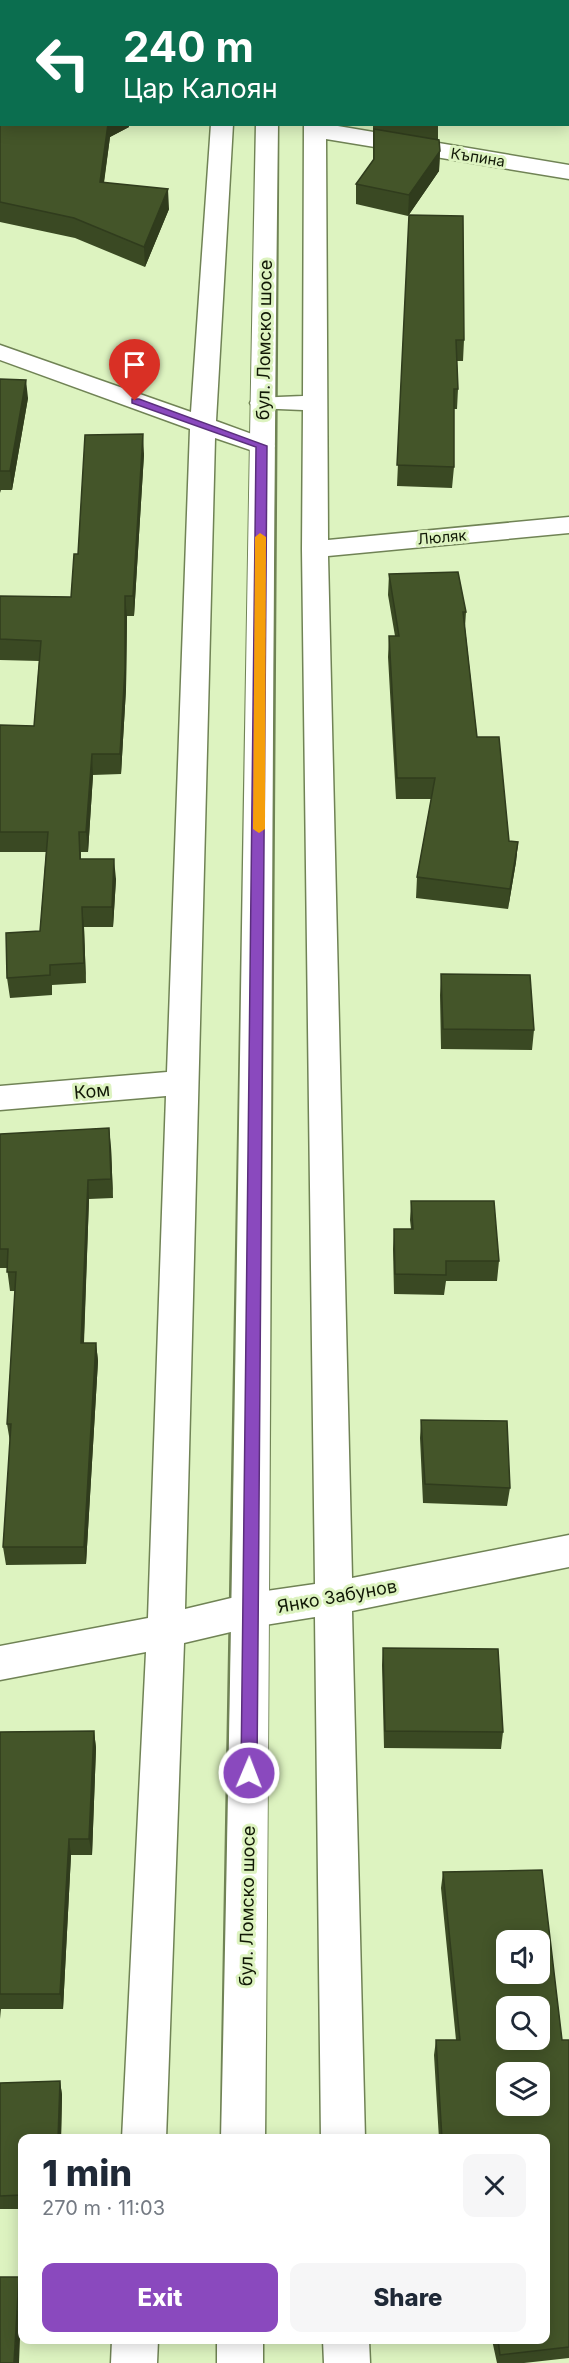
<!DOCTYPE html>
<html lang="en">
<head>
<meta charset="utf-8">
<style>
	body { margin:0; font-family:Inter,sans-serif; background:#f6f6f7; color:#1f2937; height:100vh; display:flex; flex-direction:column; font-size:22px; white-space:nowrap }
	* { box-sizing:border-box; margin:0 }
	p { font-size:20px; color:#747a83 }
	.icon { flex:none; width:33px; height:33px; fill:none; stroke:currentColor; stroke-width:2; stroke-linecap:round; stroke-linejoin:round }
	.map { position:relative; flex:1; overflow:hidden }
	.sheet { position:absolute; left:18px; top:2134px; width:532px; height:210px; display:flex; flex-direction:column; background:#fff; border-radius:12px; box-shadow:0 3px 15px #0003 }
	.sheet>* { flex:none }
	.banner { position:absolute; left:0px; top:0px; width:570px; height:126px; box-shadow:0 3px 15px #0003; background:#0b6e4f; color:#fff; overflow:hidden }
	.fabs { position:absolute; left:496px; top:1930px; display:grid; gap:12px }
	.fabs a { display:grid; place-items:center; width:54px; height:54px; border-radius:12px; background:#fff; box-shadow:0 3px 15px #0003; font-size:30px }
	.pin { position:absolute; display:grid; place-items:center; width:51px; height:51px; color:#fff; margin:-62px -26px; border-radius:50% 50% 50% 0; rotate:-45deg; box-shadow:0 0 6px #0007 }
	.pin .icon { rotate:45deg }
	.me { position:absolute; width:66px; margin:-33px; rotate:1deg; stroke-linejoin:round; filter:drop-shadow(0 0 4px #0008) }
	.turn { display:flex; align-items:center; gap:21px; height:126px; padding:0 24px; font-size:27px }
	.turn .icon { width:78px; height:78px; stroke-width:2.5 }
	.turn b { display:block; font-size:42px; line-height:51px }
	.round { display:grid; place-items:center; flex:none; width:63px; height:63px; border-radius:12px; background:#f6f6f7 }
	.headline { display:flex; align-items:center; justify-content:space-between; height:102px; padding:0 24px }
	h1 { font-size:36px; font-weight:800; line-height:45px }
	.primary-button { display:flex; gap:12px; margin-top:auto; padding:12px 24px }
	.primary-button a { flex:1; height:69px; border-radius:12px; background:#8a49be; color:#fff; font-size:24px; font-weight:800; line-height:69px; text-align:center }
	.primary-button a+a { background:#f6f6f7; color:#1f2937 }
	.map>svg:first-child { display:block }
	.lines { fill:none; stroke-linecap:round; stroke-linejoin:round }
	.street-casing { stroke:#708355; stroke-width:3 }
	.secondary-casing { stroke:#708355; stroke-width:3 }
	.street { fill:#fff; fill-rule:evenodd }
	.secondary { fill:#fff; fill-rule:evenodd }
	.wall { fill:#3a4923 }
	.shaded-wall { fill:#303c1d }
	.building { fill:#445529; stroke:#303c1d; stroke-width:1.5; fill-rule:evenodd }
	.route { fill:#8a49be; stroke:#5a2f7c; stroke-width:1.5 }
	.slow { fill:#f59e0b }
	.labels { text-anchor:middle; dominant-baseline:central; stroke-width:6; stroke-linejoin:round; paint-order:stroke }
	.far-street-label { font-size:15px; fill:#111806; stroke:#ddf3c0 }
	.street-label { font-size:18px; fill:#111806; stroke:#ddf3c0 }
</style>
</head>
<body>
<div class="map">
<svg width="569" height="2363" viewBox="0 0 569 2363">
	<rect width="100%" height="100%" fill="#ddf3c0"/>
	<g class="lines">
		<g class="street-casing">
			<path id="street" d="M220 0H240V2H220Z
				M305 0H325V2H305Z
				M211 124H233L216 421 271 441 275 446 271 451 262 454 215 438 185 1609 252 1593 315 1584 302 549 303 410 253 408 250 403 253 398 303 396 304 124H326L569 165V179L326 139 328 540 569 517V533L328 556 352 1578 569 1535V1567L352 1611 365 2139H321L315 1617 252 1627 184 1643 166 2139H122L146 1652 0 1680V1646L148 1618 166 1096 0 1110V1086L167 1072 190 429 0 360V345L191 412Z
				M112 2340H158L157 2363H111Z
				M323 2340H369L370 2363H324Z"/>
		</g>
		<g class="secondary-casing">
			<path id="secondary" d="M261 0H281V2H261Z
				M256 124H278C270 796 272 1468 265 2139H221C236 1468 242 796 256 124Z
				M217 2340H263V2363H217Z"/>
		</g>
		<use href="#street" class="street"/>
		<use href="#secondary" class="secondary"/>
	</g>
	<path class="wall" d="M0 39 2 124H129V127L110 137 104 183 169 209 145 267 75 238 0 222Z
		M373 124H438V140L440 151 439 171 408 216 356 204V184L373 160Z
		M409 215 464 340 463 361H457L458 389 457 409H454V467L452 488 397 486Z
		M0 379 28 398 12 490H1L0 493Z
		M144 454 134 616H127L126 689 121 774 93 775 88 852H81V859L116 879 113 927H84L86 983 52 985V995L10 998 7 978 40 931 46 852H0V725L34 726 39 661 0 660V596L71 597 78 554Z
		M389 574 466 612 465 627 477 737 509 841 518 842 516 862 508 909 416 898 417 877 431 799H396L388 657 389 636H395L388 595Z
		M441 974 534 1030 532 1050 441 1049 440 995Z
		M0 1134 111 1147 113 1198 89 1199 84 1343H96L98 1361 86 1564 6 1565 3 1547 10 1442 7 1424 15 1291H10L7 1268H0Z
		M411 1201 499 1261 497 1281H446L444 1295 394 1294 393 1249 394 1229H411L410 1220Z
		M421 1420 510 1488 507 1506 423 1503 420 1438Z
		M383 1648 503 1732 501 1749 384 1748 382 1665Z
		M94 1731 96 1748 92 1855H71L63 2009H1L0 2019V1732Z
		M443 1872 562 2040H569V2358L524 2363H497L492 2340H546V2139H439L434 2055 436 2040H456L441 1888Z
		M60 2081 62 2095 61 2139H22V2209H0V2083Z"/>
	<path class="shaded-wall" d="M108 124H129V127L110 137 101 202 100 182Z
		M440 151 439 171 408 216 409 195Z
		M168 189 169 209 145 267 144 247Z
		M26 380 28 398 12 490 10 471Z
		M143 434 144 454 134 616 133 596Z
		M125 596 127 616 126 689 121 774 120 754Z
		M92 754 93 775 88 852 86 832Z
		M518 842 516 862 508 909 510 889Z
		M114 859 116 879 113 927 112 907Z
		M82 907 84 927 86 983 84 963Z
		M109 1128 111 1147 113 1198 111 1179Z
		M88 1180 89 1199 83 1362 81 1343Z
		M96 1343 98 1361 86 1564 84 1547Z
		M94 1731 96 1748 92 1855 89 1839Z
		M69 1839 71 1855 63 2009 60 1994Z
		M60 2081 62 2095 61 2139H58Z
		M19 2277 22 2289 19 2363H14Z"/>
	<path class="building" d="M112 0H178V2H112Z
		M376 0H424V2H376Z
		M0 39H2V124H108L100 182 168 189 144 247 74 218 0 202Z
		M374 129 439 140 440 151 409 195 356 184 374 159Z
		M409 215 463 216 464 340H456L458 389H454V467L397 465Z
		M0 379 26 380 10 471H0Z
		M143 434 133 596H125V669L120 754H92L86 832H79L80 859H114L112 907H82L84 963 50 965V975L7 978 6 933 40 931 48 832H0V725L34 726 41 641 0 639V596L71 597 74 554H78L85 435Z
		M458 572 466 612H463L477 737H499L509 841 518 842 510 889 417 877 435 778H397L389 636H399L389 574Z
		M441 974 530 975 534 1030 443 1029Z
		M109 1128 111 1179 88 1180 81 1343H96L84 1547H3L11 1424H7L16 1272H7L8 1249H0V1134Z
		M411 1201H494L499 1261H446V1275L395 1274 394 1229H413Z
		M421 1420 507 1421 510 1488 425 1484Z
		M383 1648 498 1649 503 1732 385 1731Z
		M94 1731 89 1839H69L60 1994H0V1732Z
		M542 1870 562 2040H569V2347L500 2355 498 2340H546V2139H442L436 2040H460L443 1872ZM507 1941H540V1974H507ZM507 2007H540V2040H507ZM507 2073H540V2106H507Z
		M60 2081 58 2139H22V2195L0 2196V2083Z
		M0 2277H19L14 2363H0Z"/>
	<path class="route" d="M132 399H139L267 446 257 1773 255 1779 249 1781 244 1779 241 1773 256 447 132 403Z"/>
	<path class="slow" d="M260 533 266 537 265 829 259 833 253 829 255 537Z"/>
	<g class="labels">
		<g class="far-street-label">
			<text transform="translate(478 157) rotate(9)">Къпина</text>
			<text transform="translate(442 537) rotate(-5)">Люляк</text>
		</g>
		<g class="street-label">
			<text transform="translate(264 340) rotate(-89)">бул. Ломско шосе</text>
			<text transform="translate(92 1091) rotate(-5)">Ком</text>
			<text transform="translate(337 1596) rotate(-10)">Янко Забунов</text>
			<text transform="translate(247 1906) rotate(-89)">бул. Ломско шосе</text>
		</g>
	</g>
</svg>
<div class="fabs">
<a><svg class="icon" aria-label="sound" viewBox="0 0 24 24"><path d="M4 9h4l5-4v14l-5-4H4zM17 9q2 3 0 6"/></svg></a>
<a><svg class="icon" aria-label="search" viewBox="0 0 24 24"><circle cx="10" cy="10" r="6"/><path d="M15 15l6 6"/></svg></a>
<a><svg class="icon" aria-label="layers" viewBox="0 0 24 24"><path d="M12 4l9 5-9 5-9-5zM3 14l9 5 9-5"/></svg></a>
</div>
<div class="pin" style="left:135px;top:401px;background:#d93025"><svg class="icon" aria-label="arrive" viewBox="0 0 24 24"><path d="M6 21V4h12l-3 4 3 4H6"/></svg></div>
<svg class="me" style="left:249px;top:1773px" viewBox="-20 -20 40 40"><circle r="17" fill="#8a49be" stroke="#fff" stroke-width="3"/><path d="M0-11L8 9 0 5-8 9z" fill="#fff"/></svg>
<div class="banner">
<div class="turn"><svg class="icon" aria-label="left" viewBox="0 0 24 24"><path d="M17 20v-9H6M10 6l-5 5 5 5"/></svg><div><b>240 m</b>Цар Калоян</div></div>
</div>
<section class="sheet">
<div class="headline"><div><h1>1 min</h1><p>270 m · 11:03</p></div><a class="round"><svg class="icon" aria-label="close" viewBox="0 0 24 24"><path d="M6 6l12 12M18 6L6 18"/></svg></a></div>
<div class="primary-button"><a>Exit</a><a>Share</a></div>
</section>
</div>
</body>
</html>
